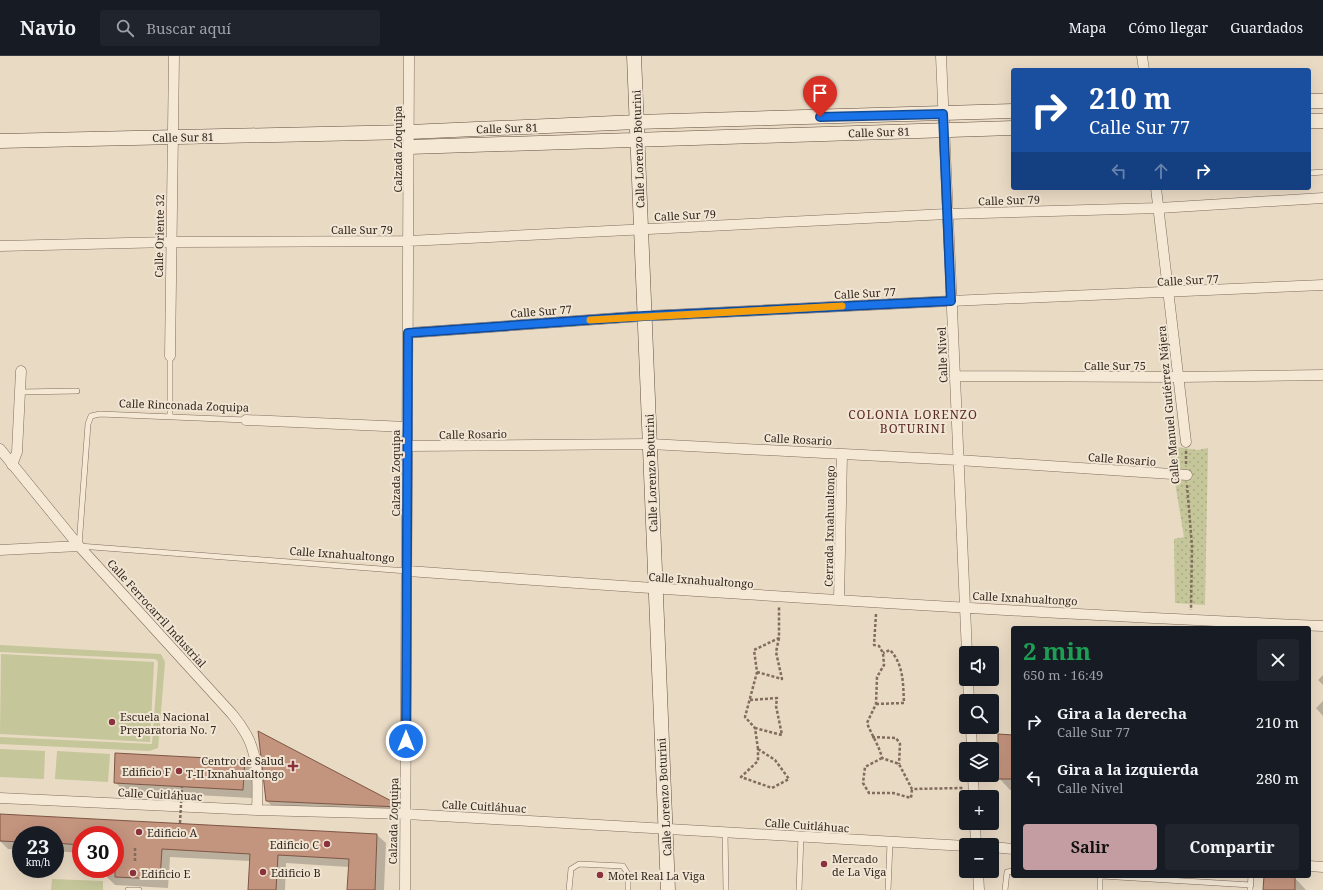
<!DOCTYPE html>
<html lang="es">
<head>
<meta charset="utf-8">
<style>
	body { margin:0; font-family:"Noto Serif",serif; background:#20242c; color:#f1f3f6; height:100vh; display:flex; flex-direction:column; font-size:15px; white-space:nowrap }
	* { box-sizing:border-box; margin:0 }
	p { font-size:13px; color:#9ea1a6 }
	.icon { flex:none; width:22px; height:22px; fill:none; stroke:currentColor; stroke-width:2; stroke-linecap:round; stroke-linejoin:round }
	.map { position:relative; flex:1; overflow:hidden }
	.side { position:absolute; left:1011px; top:570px; width:300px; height:252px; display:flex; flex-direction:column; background:#171b24; border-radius:4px; box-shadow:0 4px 16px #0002 }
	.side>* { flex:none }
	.banner { position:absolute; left:1011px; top:12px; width:300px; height:122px; border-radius:4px; box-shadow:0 4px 16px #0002; background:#1a4fa0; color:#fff; overflow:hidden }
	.buttons { position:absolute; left:959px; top:590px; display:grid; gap:8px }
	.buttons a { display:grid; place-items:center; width:40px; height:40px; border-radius:4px; background:#171b24; box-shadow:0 4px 16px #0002; font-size:20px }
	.speed { position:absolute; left:12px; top:770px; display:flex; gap:8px; font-size:20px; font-weight:700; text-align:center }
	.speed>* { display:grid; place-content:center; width:52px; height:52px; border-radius:50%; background:#171b24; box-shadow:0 4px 16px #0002; line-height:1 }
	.speed small { font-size:10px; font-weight:400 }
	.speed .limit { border:6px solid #d22; background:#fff; color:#111 }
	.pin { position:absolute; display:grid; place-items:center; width:34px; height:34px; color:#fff; margin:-41px -17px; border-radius:50% 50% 50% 0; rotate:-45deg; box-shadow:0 0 4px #0007 }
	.pin .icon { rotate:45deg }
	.me { position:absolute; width:44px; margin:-22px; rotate:0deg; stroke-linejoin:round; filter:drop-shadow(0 0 3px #0008) }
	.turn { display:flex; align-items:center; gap:14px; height:84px; padding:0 12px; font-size:18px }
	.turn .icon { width:52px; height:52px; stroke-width:2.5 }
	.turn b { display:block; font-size:28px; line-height:34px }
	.lanes { display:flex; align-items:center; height:38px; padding:0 12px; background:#0003; justify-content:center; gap:20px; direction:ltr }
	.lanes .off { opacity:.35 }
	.round { display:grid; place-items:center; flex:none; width:42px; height:42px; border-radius:4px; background:#20242c }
	.headline { display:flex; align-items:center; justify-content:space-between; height:68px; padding:0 12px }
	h1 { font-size:24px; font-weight:700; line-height:30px; color:#1e9e55 }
	.button { display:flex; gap:8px; margin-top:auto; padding:8px 12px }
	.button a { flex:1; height:46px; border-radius:4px; background:#c39da2; color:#111; font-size:16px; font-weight:700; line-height:46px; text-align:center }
	.button a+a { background:#20242c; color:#f1f3f6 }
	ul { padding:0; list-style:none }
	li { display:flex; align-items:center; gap:12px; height:56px; padding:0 12px }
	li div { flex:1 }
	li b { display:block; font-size:15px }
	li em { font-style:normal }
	header { display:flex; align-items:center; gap:24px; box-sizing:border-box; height:56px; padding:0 20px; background:#171b24; border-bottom:1px solid #363941 }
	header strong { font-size:19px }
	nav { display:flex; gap:22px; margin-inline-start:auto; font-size:14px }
	.search { width:280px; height:36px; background:#20242c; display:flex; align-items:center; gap:10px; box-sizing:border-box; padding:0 14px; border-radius:4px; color:#9ea1a6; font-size:15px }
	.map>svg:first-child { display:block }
	.green { fill:#c5c699 }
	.park { fill:url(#park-dots) }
	.shadow { fill:#0003 }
	.building { fill:#c3947e; stroke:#7e5645 }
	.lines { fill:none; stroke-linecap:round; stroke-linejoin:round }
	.lane-casing { stroke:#816c5d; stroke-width:6 }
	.street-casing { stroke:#816c5d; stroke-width:11 }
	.secondary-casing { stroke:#634e40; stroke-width:15 }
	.path { stroke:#816c5d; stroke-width:2.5; stroke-dasharray:3 2; stroke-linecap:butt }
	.lane { stroke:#f5e9d6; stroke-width:5 }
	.street { stroke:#f5e9d6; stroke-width:10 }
	.secondary { stroke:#f5e9d6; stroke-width:14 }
	.path-bridge { stroke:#816c5d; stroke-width:2.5; stroke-dasharray:3 2; stroke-linecap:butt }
	.route-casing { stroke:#114b97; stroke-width:10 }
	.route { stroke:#1a73e8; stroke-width:7 }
	.slow { stroke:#f59e0b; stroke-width:7 }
	.poi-dot { fill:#8a333c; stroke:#f1e5d3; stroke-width:1.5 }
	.labels { text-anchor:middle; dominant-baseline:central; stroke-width:4; stroke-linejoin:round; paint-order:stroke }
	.street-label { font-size:11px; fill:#33271f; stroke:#f1e5d3 }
	.poi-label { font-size:11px; fill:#33271f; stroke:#f1e5d3; text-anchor:start }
	.neighbourhood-label { font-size:12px; letter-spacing:1px; fill:#5b2923; stroke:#f1e5d3 }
</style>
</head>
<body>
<header>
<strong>Navio</strong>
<div class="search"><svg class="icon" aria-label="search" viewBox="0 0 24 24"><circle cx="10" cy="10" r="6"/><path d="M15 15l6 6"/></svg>Buscar aquí</div>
<nav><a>Mapa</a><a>Cómo llegar</a><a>Guardados</a></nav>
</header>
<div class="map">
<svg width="1323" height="834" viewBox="0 0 1323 834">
	<defs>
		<pattern id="park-dots" width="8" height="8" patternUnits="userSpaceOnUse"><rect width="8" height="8" fill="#c5c699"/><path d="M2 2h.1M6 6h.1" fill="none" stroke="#aaaa83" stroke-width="1.8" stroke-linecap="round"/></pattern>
	</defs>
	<rect width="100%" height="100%" fill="#e9dac4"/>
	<path class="green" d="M0 589 161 598 165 606 158 692 149 695 0 688V681L152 688 158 607 157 604 154 603 0 596Z
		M1 598 154 606 150 686 0 678Z
		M0 693 45 695 44 723 0 721Z
		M57 695 110 698 108 726 55 723Z
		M52 823 103 825V834H51Z"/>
	<path class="park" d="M1169 390 1198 394 1208 392 1205 549 1175 547 1174 483 1184 481Z"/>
	<path class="shadow" d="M1323 619V629L1318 624Z
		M1323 645V660L1316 652Z
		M1013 680V734H1010L999 722Z
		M244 705 253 714 252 742 124 735 115 726Z
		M267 745 398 750 410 762 278 756Z
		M0 765 377 779 386 787 384 834H348L349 811 286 807 285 834H249L250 805 170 801 168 832 115 829 106 820 107 813H115V779H81V797L55 795V779H21V794L8 793 0 785Z
		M1295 822 1306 834H1264Z"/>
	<path class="building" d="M258 675 399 749V751L266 745Z
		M998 678 1013 679V723H998Z
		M115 697 245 704 243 734 114 727Z
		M0 758 377 778 375 834H347L349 803 278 799 276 834H248L250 798 162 793 160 823 115 821V779H81V789L55 787V779H21V786L0 785Z
		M1264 820 1295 821V834H1263Z"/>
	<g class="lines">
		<g class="lane-casing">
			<path id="lane" d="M1310 117 1323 116
				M20 336 77 335
				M170 360V300
				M246 364 100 358 91 360 88 368 79 490 407 515
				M725 776 726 834
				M1101 820 1251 829
				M128 834H139
				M569 834 571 813 579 808 623 810 628 818V834
				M799 834 801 780
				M888 834 890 787
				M1005 834 1007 816 1013 815
				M1100 834V820
				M1250 834 1251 820"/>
		</g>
		<g class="street-casing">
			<path id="street" d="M941 0 967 597
				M1142 0 1144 14
				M1156 132 1186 386
				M0 190 171 186 408 185 947 158 1159 152 1323 142
				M408 277 644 260 951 245 1323 229
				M170 300 174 0
				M955 320 1179 321 1323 319
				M246 364 407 371
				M408 390 650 388 958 404 1187 419
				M0 393 79 490 232 658C237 664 242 671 246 678 259 701 258 729 257 754
				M12 409 17 396 21 315
				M0 494 79 490
				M408 515C713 537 1018 557 1323 570
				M839 544 842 398
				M968 623 969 645
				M971 671 972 693
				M973 719 974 741
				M0 742 257 754 406 758 966 790
				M975 767 976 789
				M992 791 1013 793
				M1309 810 1323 811
				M978 815 979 834
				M405 834 409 0"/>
		</g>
		<g class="secondary-casing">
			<path id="secondary" d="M634 0 668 834
				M1309 45H1323
				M1309 65H1323
				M0 85 409 76 637 66 1013 55
				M409 91 1013 72"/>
		</g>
		<path class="path" d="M1186 395V408
			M1187 429 1192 490 1191 554
			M876 558 874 589 879 590 883 597 884 609 877 621 876 648 867 667C872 680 879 689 882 702L899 708 912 733 963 732
			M757 616 782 623 776 596 779 582
			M750 644 777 642 776 650 782 679 755 672
			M876 648 904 647C903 628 904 609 890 594L883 597
			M872 681 896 682 900 688 899 708
			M758 693 755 672 745 661 757 616 754 594 779 582V550
			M758 693 775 704 789 723 772 732 741 721 758 705Z
			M882 702 865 711 863 727 869 737H893L911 742 912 733
			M135 805V792"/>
		<use href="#lane" class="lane"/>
		<use href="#street" class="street"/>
		<use href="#secondary" class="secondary"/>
		<path class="path-bridge" d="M180 767 182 730"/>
	</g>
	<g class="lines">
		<g class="route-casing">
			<path id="route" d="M406 685 408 277 644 260 951 245 943 58 820 61"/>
		</g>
		<use href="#route" class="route"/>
		<path class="slow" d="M590 264 842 250"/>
	</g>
	<g class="poi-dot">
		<circle cx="112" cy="666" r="4"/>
		<path d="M291 704h4v4h4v4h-4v4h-4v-4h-4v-4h4z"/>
		<circle cx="179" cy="715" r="4"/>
		<circle cx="139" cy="776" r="4"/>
		<circle cx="327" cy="788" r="4"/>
		<circle cx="824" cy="808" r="4"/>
		<circle cx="263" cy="816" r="4"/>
		<circle cx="133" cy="817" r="4"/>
		<circle cx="600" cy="819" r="4"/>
	</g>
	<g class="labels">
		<g class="street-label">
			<text transform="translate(507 72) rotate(-2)">Calle Sur 81</text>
			<text transform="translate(879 76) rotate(-2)">Calle Sur 81</text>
			<text transform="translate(183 81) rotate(-1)">Calle Sur 81</text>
			<text transform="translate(397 93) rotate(-90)">Calzada Zoquipa</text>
			<text transform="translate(638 93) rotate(-92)">Calle Lorenzo Boturini</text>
			<text transform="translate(1009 144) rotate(-2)">Calle Sur 79</text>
			<text transform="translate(685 159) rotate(-3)">Calle Sur 79</text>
			<text x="362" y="173">Calle Sur 79</text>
			<text transform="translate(159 180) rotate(-89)">Calle Oriente 32</text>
			<text transform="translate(1188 224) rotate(-3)">Calle Sur 77</text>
			<text transform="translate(865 237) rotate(-3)">Calle Sur 77</text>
			<text transform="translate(541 255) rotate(-4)">Calle Sur 77</text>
			<text transform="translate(942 299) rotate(-92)">Calle Nivel</text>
			<text x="1115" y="309">Calle Sur 75</text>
			<text transform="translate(184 349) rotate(2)">Calle Rinconada Zoquipa</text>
			<text transform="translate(1168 349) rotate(-95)">Calle Manuel Gutiérrez Nájera</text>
			<text transform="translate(473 378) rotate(-1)">Calle Rosario</text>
			<text transform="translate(798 383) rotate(3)">Calle Rosario</text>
			<text transform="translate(1122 403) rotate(4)">Calle Rosario</text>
			<text transform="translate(395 417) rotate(-90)">Calzada Zoquipa</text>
			<text transform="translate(651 417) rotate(-92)">Calle Lorenzo Boturini</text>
			<text transform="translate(829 470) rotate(-89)">Cerrada Ixnahualtongo</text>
			<text transform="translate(342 498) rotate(4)">Calle Ixnahualtongo</text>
			<text transform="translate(701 524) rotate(4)">Calle Ixnahualtongo</text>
			<text transform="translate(1025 542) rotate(3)">Calle Ixnahualtongo</text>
			<text transform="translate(157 557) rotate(48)">Calle Ferrocarril Industrial</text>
			<text transform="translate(160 738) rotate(3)">Calle Cuitláhuac</text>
			<text transform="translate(664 741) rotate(-93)">Calle Lorenzo Boturini</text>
			<text transform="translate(484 750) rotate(3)">Calle Cuitláhuac</text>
			<text transform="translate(393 765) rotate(-89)">Calzada Zoquipa</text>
			<text transform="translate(807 769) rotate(4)">Calle Cuitláhuac</text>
		</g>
		<g class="poi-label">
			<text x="120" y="660">Escuela Nacional<tspan x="120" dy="13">Preparatoria No. 7</tspan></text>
			<text x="284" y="704" text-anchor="end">Centro de Salud<tspan x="284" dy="13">T-II Ixnahualtongo</tspan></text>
			<text x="171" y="715" text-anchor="end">Edificio F</text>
			<text x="147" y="776">Edificio A</text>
			<text x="319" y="788" text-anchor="end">Edificio C</text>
			<text x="832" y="802">Mercado<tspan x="832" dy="13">de La Viga</tspan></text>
			<text x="271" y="816">Edificio B</text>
			<text x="141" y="817">Edificio E</text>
			<text x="608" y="819">Motel Real La Viga</text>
		</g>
		<g class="neighbourhood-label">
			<text x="913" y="358">COLONIA LORENZO<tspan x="913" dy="14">BOTURINI</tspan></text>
		</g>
	</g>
</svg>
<div class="buttons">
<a><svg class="icon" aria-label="sound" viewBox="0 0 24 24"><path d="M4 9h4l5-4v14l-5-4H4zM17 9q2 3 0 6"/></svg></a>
<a><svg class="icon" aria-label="search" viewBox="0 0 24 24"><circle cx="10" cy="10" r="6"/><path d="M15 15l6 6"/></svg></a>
<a><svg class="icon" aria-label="layers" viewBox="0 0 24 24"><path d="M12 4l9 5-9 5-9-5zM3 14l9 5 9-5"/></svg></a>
<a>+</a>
<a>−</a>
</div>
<div class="speed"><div>23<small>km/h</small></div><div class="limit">30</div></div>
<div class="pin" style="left:820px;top:61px;background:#d93025"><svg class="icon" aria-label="arrive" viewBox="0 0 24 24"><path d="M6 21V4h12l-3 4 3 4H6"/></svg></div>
<svg class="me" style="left:406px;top:685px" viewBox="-20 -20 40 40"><circle r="17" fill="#1a73e8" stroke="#fff" stroke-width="3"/><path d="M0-11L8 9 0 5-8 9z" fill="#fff"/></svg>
<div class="banner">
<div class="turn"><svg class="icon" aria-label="right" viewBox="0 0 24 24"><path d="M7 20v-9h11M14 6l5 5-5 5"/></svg><div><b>210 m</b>Calle Sur 77</div></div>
<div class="lanes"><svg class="icon off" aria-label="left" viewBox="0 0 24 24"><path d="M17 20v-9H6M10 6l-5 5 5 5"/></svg><svg class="icon off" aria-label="ahead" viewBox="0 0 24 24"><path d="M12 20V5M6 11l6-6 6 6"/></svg><svg class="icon" aria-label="right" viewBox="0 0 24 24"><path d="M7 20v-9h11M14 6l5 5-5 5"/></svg></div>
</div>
<section class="side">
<div class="headline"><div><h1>2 min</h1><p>650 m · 16:49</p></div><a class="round"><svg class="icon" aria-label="close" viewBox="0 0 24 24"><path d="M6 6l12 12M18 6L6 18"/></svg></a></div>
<ul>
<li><svg class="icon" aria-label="right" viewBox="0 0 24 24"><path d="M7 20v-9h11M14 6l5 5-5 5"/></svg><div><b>Gira a la derecha</b><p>Calle Sur 77</p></div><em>210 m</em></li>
<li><svg class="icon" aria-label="left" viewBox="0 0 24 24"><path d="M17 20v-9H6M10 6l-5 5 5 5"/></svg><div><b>Gira a la izquierda</b><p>Calle Nivel</p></div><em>280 m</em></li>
</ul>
<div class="button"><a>Salir</a><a>Compartir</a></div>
</section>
</div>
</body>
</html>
